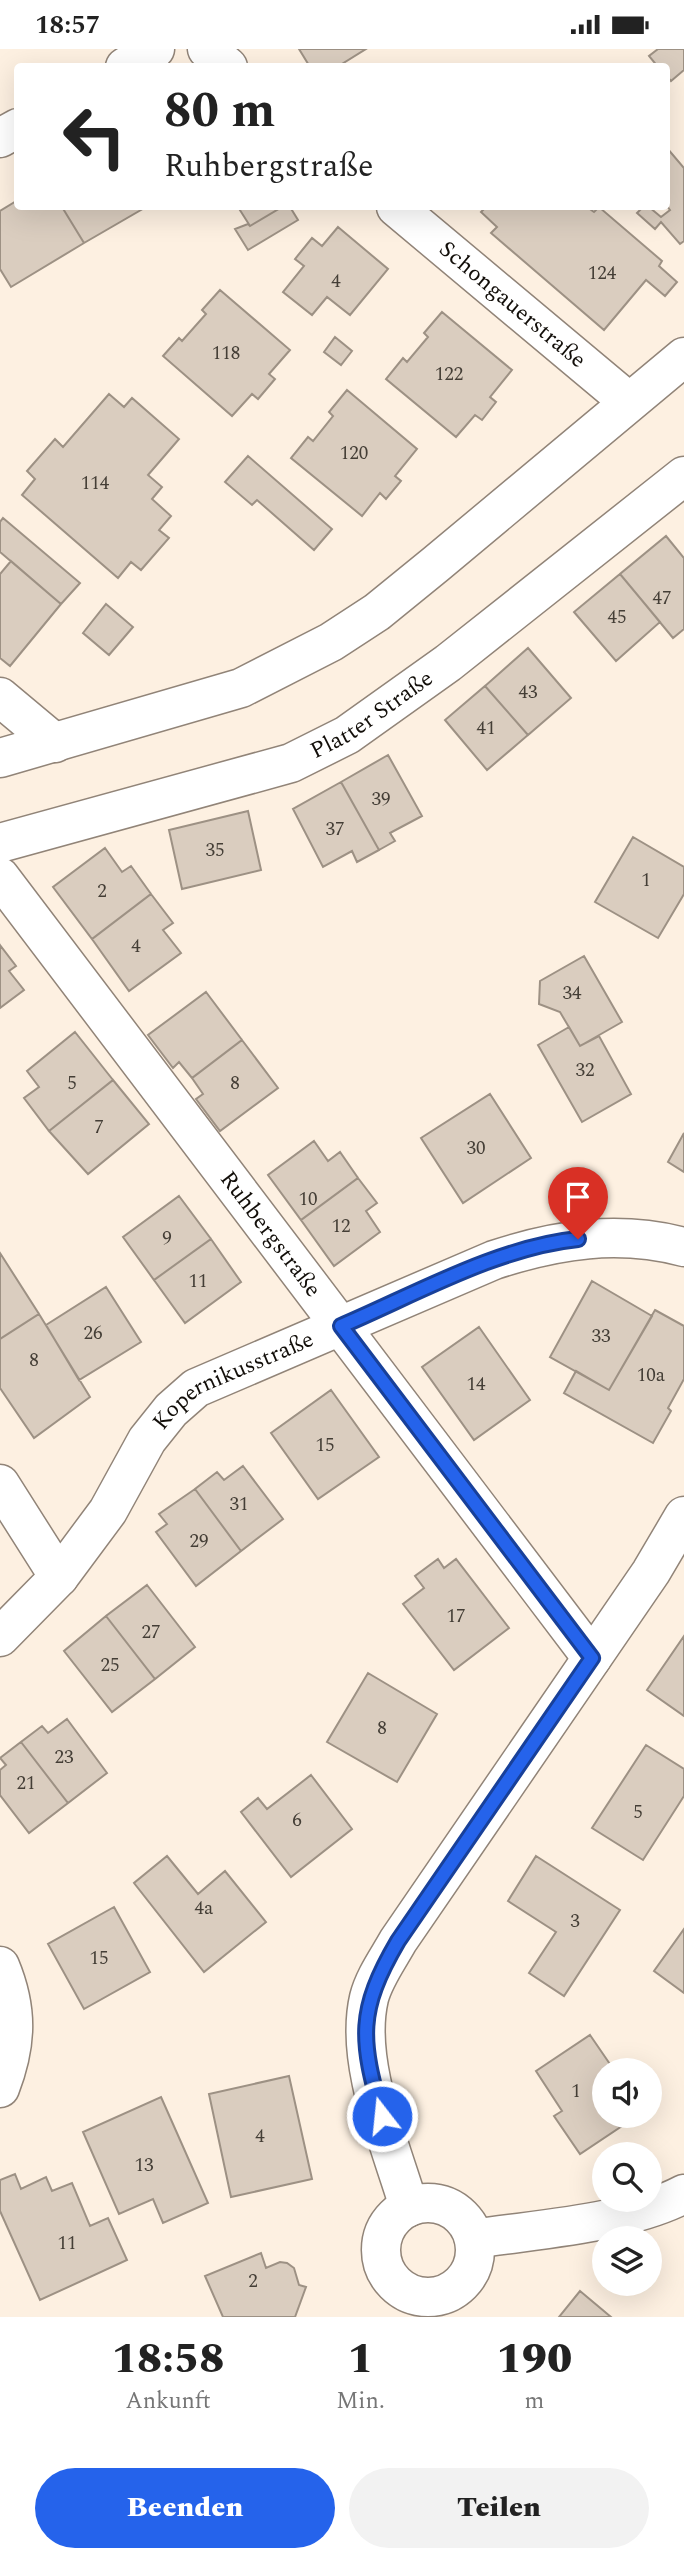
<!DOCTYPE html>
<html lang="de">
<head>
<meta charset="utf-8">
<style>
	body { margin:0; font-family:Spectral,serif; background:#f2f2f2; color:#222; height:100vh; display:flex; flex-direction:column; font-size:26px; white-space:nowrap }
	* { box-sizing:border-box; margin:0 }
	p { font-size:23px; color:#767676 }
	.icon { flex:none; width:38px; height:38px; fill:none; stroke:currentColor; stroke-width:2; stroke-linecap:round; stroke-linejoin:round }
	.map { position:relative; height:2268px; overflow:hidden }
	.side { display:flex; flex-direction:column; background:#fff; flex:1 }
	.side>* { flex:none }
	.hud { position:absolute; left:14px; top:14px; width:656px; height:147px; border-radius:7px; box-shadow:0 7px 28px #0002; background:#fff; color:#222; overflow:hidden }
	.tools { position:absolute; left:592px; top:2009px; display:grid; gap:14px }
	.tools a { display:grid; place-items:center; width:70px; height:70px; border-radius:50%; background:#fff; box-shadow:0 7px 28px #0002; font-size:35px }
	.pin { position:absolute; display:grid; place-items:center; width:60px; height:60px; color:#fff; margin:-72px -30px; border-radius:50% 50% 50% 0; rotate:-45deg; box-shadow:0 0 7px #0007 }
	.pin .icon { rotate:45deg }
	.me { position:absolute; width:77px; margin:-38px; rotate:344deg; stroke-linejoin:round; filter:drop-shadow(0 0 5px #0008) }
	.turn { display:flex; align-items:center; gap:24px; height:147px; padding:0 35px; font-size:32px }
	.turn .icon { width:91px; height:91px; stroke-width:2.5 }
	.turn b { display:block; font-size:49px; line-height:60px }
	.eta { display:flex; justify-content:space-evenly; align-items:center; height:119px; text-align:center }
	.eta b { font-size:42px; font-weight:800; line-height:49px }
	.button { display:flex; gap:14px; margin-top:auto; padding:14px 35px }
	.button a { flex:1; height:80px; border-radius:42px; background:#2563eb; color:#fff; font-size:28px; font-weight:800; line-height:80px; text-align:center }
	.button a+a { background:#f2f2f2; color:#222 }
	.status { display:flex; justify-content:space-between; align-items:center; height:49px; padding:0 35px; background:#fff; direction:ltr }
	.status svg { height:19px; fill:currentColor }
	.map>svg:first-child { display:block }
	.building { fill:#dacdbf; stroke:#9d9184; stroke-width:2 }
	.lines { fill:none; stroke-linecap:round; stroke-linejoin:round }
	.minor-casing { stroke:#918478; stroke-width:41 }
	.major-casing { stroke:#918478; stroke-width:41 }
	.minor { stroke:#fff; stroke-width:38 }
	.major { stroke:#fff; stroke-width:38 }
	.route-casing { stroke:#184099; stroke-width:18 }
	.route { stroke:#2563eb; stroke-width:12 }
	.labels { text-anchor:middle; dominant-baseline:central; stroke-width:7; stroke-linejoin:round; paint-order:stroke }
	.number-label { font-size:19px; fill:#443e36 }
	.street-label { font-size:23px; fill:#120e09; stroke:#fff }
</style>
</head>
<body>
<div class="status"><b>18:57</b><svg viewBox="0 0 49 12"><path d="M0 12V9h3v3zM5 12V6h3v6zM10 12V3h3v9zM15 12V0h3v12zM26 1h20v11H26zM47 4h2v5h-2z"/></svg></div>
<div class="map">
<svg width="684" height="2268" viewBox="0 0 684 2268">
	<rect width="100%" height="100%" fill="#fdf0e1"/>
	<path class="building" d="M299 0H366L337 18H310Z
		M658 0H684V21L671 32 667 27V18H658L649 7Z
		M667 99 684 119V192L680 195 661 173 655 180 637 164 643 158H649L661 168 670 161 667 157Z
		M18 151V158H62L84 194 11 238 0 220V162Z
		M62 158H146L84 194Z
		M238 158H282L250 177Z
		M282 158H290L298 171 248 201 235 180 248 175 250 177Z
		M486 158H587L594 163 599 158 662 212 659 217 677 233 665 247 646 231 604 281 491 184 497 178 481 163Z
		M338 178 388 220 350 266 327 248 312 266 283 243 304 217 295 210 312 189 322 197Z
		M220 241 290 301 269 325 275 330 258 350 252 345 232 367 163 307 179 289 182 292 206 265 202 261Z
		M442 263 512 321 490 348 496 353 482 371 475 366 456 388 386 330 403 309 407 313 428 288 424 284Z
		M335 288 352 302 341 316 324 303Z
		M347 341 417 400 395 427 401 432 386 450 380 444 362 467 291 409 308 388 313 392 333 367 329 363Z
		M109 345 124 358 132 349 179 390 148 426 162 438 152 450 171 467 159 481 169 489 141 521 131 513 118 529 22 446 35 430 27 422 55 390 63 398Z
		M248 407 332 480 314 501 257 451 252 456 225 433Z
		M3 469 80 534 61 555 0 503V473Z
		M666 487 684 509V580L673 589 620 525Z
		M11 512 61 555 10 617 0 609V525Z
		M620 525 660 573 616 612 574 563Z
		M106 555 133 578 109 606 83 584Z
		M528 599 571 649 528 686 485 637Z
		M485 637 528 686 487 721 445 671Z
		M388 706 422 767 390 784 395 792 379 801 341 733Z
		M341 733 379 801 357 813 352 802 323 818 293 760Z
		M248 762 261 821 182 840 169 781Z
		M633 788 684 818V845L658 889 595 853Z
		M105 799 122 823 131 817 151 845 92 890 53 838Z
		M151 845 173 874 163 881 181 904 129 942 92 890Z
		M0 896 16 917 9 922 24 941 0 959Z
		M584 907 622 973 580 997 560 963 539 955 540 932Z
		M206 943 242 991 192 1029 179 1013 173 1019 148 986Z
		M569 978 580 997 599 987 631 1045 582 1073 538 996Z
		M75 983 113 1031 49 1082 24 1049 39 1038 27 1022Z
		M242 991 278 1039 220 1082 196 1050 203 1045 192 1029Z
		M113 1031 149 1075 88 1125 49 1082Z
		M490 1045 531 1109 463 1154 421 1089Z
		M684 1084V1123L668 1113Z
		M314 1092 328 1112 340 1103 358 1129 301 1171 268 1126Z
		M358 1129 377 1154 366 1162 380 1183 334 1217 301 1171Z
		M179 1147 211 1190 154 1231 123 1188Z
		M211 1190 241 1233 185 1274 154 1231Z
		M0 1204 39 1265 0 1290Z
		M592 1232 652 1267 609 1341 550 1308Z
		M106 1238 141 1293 79 1331 46 1276Z
		M655 1261 684 1277V1330L668 1359 671 1362 653 1394 564 1344 576 1322 609 1341Z
		M39 1265 90 1348 34 1389 0 1339V1290Z
		M479 1278 530 1351 474 1391 422 1318Z
		M331 1341 379 1408 318 1450 271 1384Z
		M243 1417 283 1470 241 1502 195 1440 217 1423 224 1431Z
		M195 1440 241 1502 196 1537 156 1483 167 1475 159 1465Z
		M438 1510 444 1519 456 1510 509 1579 454 1621 403 1555 424 1539 415 1527Z
		M147 1536 195 1598 155 1630 106 1567Z
		M106 1567 155 1630 112 1663 64 1602Z
		M684 1587V1667L647 1641Z
		M368 1624 437 1665 397 1733 327 1693Z
		M67 1670 107 1724 68 1754 21 1693 42 1677 48 1684Z
		M21 1693 68 1754 29 1784 0 1746V1721L6 1716 0 1709Z
		M646 1696 684 1720V1747L643 1811 592 1779Z
		M311 1726 352 1780 291 1828 241 1763 258 1749 267 1760Z
		M167 1807 198 1845 225 1822 266 1873 204 1923 134 1834Z
		M536 1807 620 1861 564 1947 529 1924 556 1883 508 1852Z
		M114 1858 150 1923 84 1960 48 1895Z
		M684 1880V1944L654 1922Z
		M590 1986 614 2021H604V2067H637L580 2105 554 2067 562 2062 536 2022Z
		M289 2027 312 2130 231 2148 209 2045Z
		M161 2048 208 2154 163 2174 153 2150 119 2165 83 2083Z
		M15 2125 21 2140 46 2128 52 2142 72 2134 90 2177 108 2169 127 2211 40 2251 0 2162V2131Z
		M261 2204 266 2219 280 2213 287 2214 294 2219 299 2236 306 2238 295 2268H223L205 2227Z
		M580 2242 611 2268H559Z"/>
	<g class="lines">
		<g class="minor-casing">
			<g id="minor">
				<path d="M207 0 228 18"/>
				<path d="M125 18 155 0"/>
				<path d="M0 89 18 79"/>
				<path id="s1" d="M396 158 629 353"/>
				<path d="M0 648 55 694"/>
				<path id="s2" d="M0 794 291 714 347 686 448 614 684 427"/>
				<path id="s3" d="M0 828 592 1609"/>
				<path d="M0 1435 59 1528"/>
				<path id="s4" d="M0 1588 59 1528 108 1462 147 1391 171 1361 196 1339 494 1211C558 1190 618 1181 684 1198"/>
				<path d="M0 1917C18 1960 17 1995 0 2039"/>
				<circle cx="428" cy="2201" r="47"/>
				<path d="M409 2158C391 2097 354 2013 369 1949 374 1929 388 1910 398 1892L651 1523 684 1467"/>
				<path d="M474 2190C538 2180 627 2175 684 2145"/>
			</g>
		</g>
		<g class="major-casing">
			<path id="major" d="M0 709 241 639 331 593 377 563 436 515 684 308"/>
		</g>
		<use href="#minor" class="minor"/>
		<use href="#major" class="major"/>
	</g>
	<g class="lines">
		<g class="route-casing">
			<path id="route" d="M382 2067C360 1990 357 1962 398 1892L592 1609 341 1277C414 1246 498 1198 578 1190"/>
		</g>
		<use href="#route" class="route"/>
	</g>
	<g class="labels">
		<g class="number-label">
			<text x="602" y="224">124</text>
			<text x="336" y="232">4</text>
			<text x="226" y="304">118</text>
			<text x="449" y="325">122</text>
			<text x="354" y="404">120</text>
			<text x="95" y="434">114</text>
			<text x="662" y="549">47</text>
			<text x="617" y="568">45</text>
			<text x="528" y="643">43</text>
			<text x="486" y="679">41</text>
			<text x="381" y="750">39</text>
			<text x="335" y="780">37</text>
			<text x="215" y="801">35</text>
			<text x="646" y="831">1</text>
			<text x="102" y="842">2</text>
			<text x="136" y="897">4</text>
			<text x="572" y="944">34</text>
			<text x="585" y="1021">32</text>
			<text x="72" y="1034">5</text>
			<text x="235" y="1034">8</text>
			<text x="99" y="1078">7</text>
			<text x="476" y="1099">30</text>
			<text x="308" y="1150">10</text>
			<text x="341" y="1177">12</text>
			<text x="167" y="1189">9</text>
			<text x="198" y="1232">11</text>
			<text x="93" y="1284">26</text>
			<text x="601" y="1287">33</text>
			<text x="34" y="1311">8</text>
			<text x="651" y="1326">10a</text>
			<text x="476" y="1335">14</text>
			<text x="325" y="1396">15</text>
			<text x="239" y="1455">31</text>
			<text x="199" y="1492">29</text>
			<text x="456" y="1567">17</text>
			<text x="151" y="1583">27</text>
			<text x="110" y="1616">25</text>
			<text x="382" y="1679">8</text>
			<text x="64" y="1708">23</text>
			<text x="26" y="1734">21</text>
			<text x="638" y="1763">5</text>
			<text x="297" y="1771">6</text>
			<text x="204" y="1859">4a</text>
			<text x="575" y="1872">3</text>
			<text x="99" y="1909">15</text>
			<text x="576" y="2042">1</text>
			<text x="260" y="2087">4</text>
			<text x="144" y="2116">13</text>
			<text x="67" y="2194">11</text>
			<text x="253" y="2232">2</text>
		</g>
		<g class="street-label">
			<text stroke="none"><textPath href="#s1" startOffset="152">Schongauerstraße</textPath></text>
			<text stroke="none"><textPath href="#s2" startOffset="396">Platter Straße</textPath></text>
			<text stroke="none"><textPath href="#s3" startOffset="448">Ruhbergstraße</textPath></text>
			<text stroke="none"><textPath href="#s4" startOffset="355">Kopernikusstraße</textPath></text>
		</g>
	</g>
</svg>
<div class="tools">
<a><svg class="icon" aria-label="sound" viewBox="0 0 24 24"><path d="M4 9h4l5-4v14l-5-4H4zM17 9q2 3 0 6"/></svg></a>
<a><svg class="icon" aria-label="search" viewBox="0 0 24 24"><circle cx="10" cy="10" r="6"/><path d="M15 15l6 6"/></svg></a>
<a><svg class="icon" aria-label="layers" viewBox="0 0 24 24"><path d="M12 4l9 5-9 5-9-5zM3 14l9 5 9-5"/></svg></a>
</div>
<div class="pin" style="left:578px;top:1190px;background:#d93025"><svg class="icon" aria-label="arrive" viewBox="0 0 24 24"><path d="M6 21V4h12l-3 4 3 4H6"/></svg></div>
<svg class="me" style="left:382px;top:2067px" viewBox="-20 -20 40 40"><circle r="17" fill="#2563eb" stroke="#fff" stroke-width="3"/><path d="M0-11L8 9 0 5-8 9z" fill="#fff"/></svg>
<div class="hud">
<div class="turn"><svg class="icon" aria-label="left" viewBox="0 0 24 24"><path d="M17 20v-9H6M10 6l-5 5 5 5"/></svg><div><b>80 m</b>Ruhbergstraße</div></div>
</div>
</div>
<section class="side">
<div class="eta">
<div><b>18:58</b><p>Ankunft</p></div>
<div><b>1</b><p>Min.</p></div>
<div><b>190</b><p>m</p></div>
</div>
<div class="button"><a>Beenden</a><a>Teilen</a></div>
</section>
</body>
</html>
